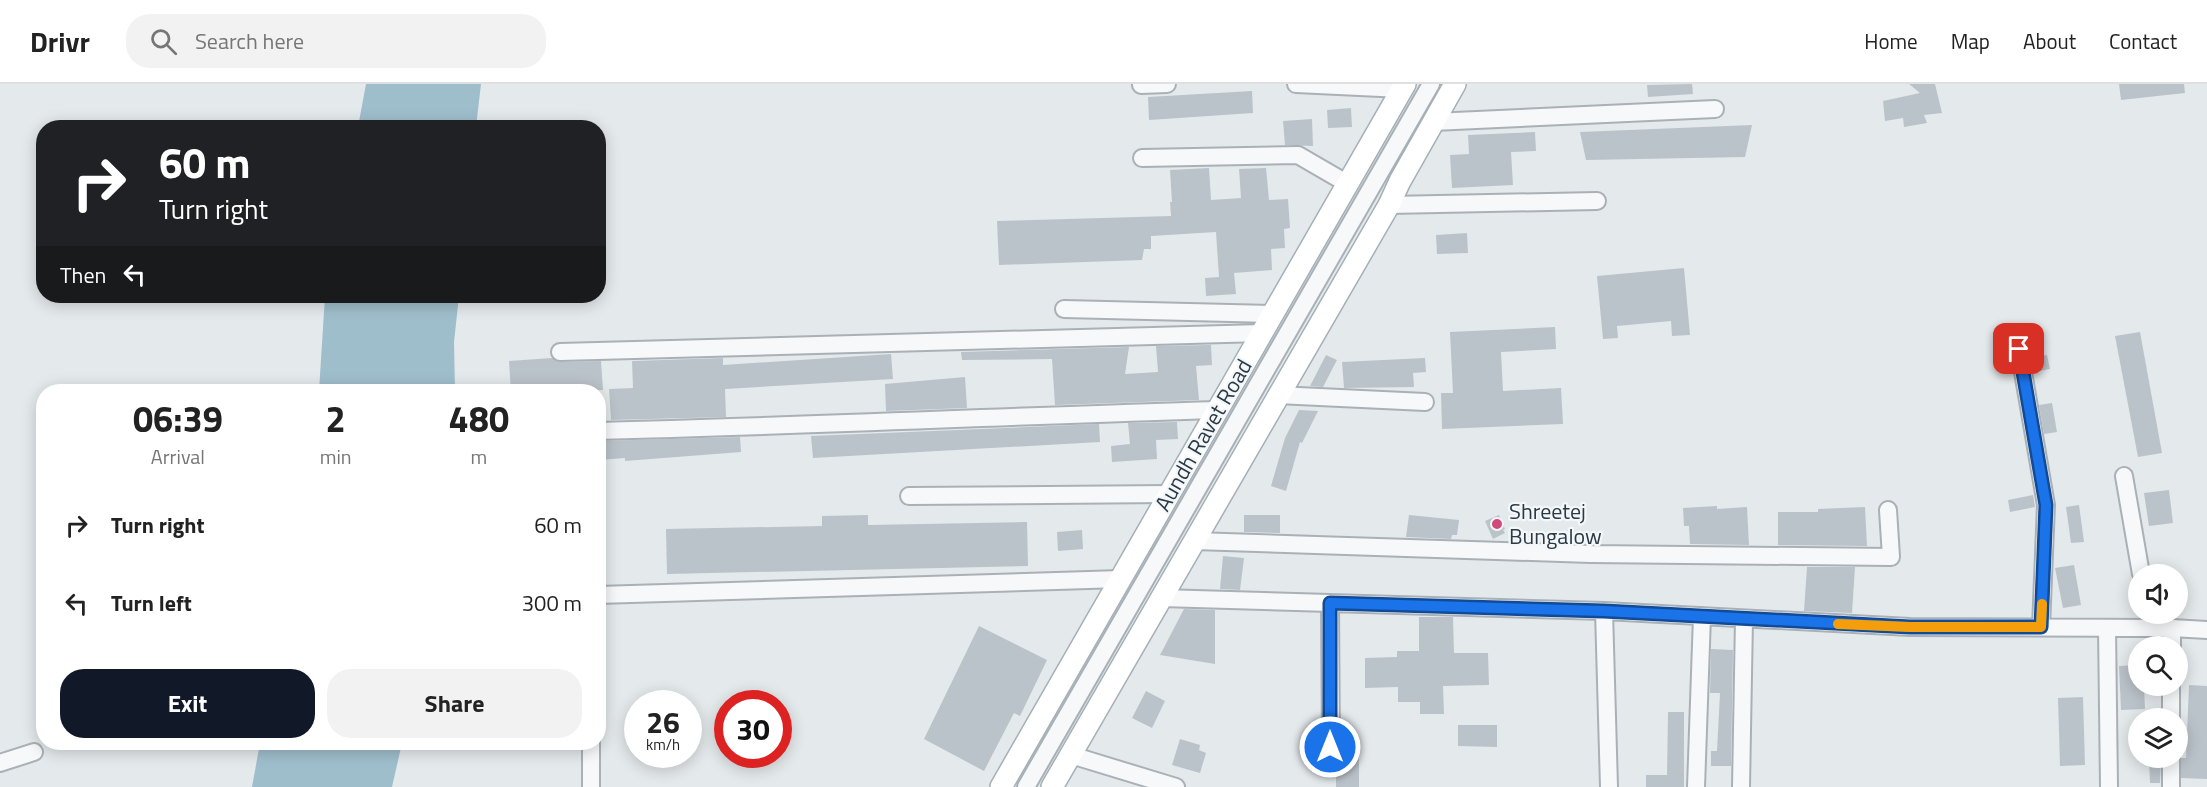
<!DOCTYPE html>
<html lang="en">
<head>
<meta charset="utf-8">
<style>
	body { margin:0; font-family:"Titillium Web",sans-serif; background:#f2f2f2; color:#222; height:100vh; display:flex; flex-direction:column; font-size:22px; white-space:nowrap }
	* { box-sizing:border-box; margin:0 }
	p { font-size:20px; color:#767676 }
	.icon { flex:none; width:33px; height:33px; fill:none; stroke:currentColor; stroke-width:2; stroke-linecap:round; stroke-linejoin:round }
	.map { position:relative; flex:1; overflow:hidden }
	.drawer { position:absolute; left:36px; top:300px; width:570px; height:366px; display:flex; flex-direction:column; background:#fff; border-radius:24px; box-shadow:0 3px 15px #0003 }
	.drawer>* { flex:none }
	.guide { position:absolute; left:36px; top:36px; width:570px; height:183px; border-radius:24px; box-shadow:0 3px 15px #0003; background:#202124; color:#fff; overflow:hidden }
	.fabs { position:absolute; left:2128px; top:480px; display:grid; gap:12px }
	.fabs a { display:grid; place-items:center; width:60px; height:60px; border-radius:50%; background:#fff; box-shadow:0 3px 15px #0003; font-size:30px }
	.speed { position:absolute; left:624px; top:606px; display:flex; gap:12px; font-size:30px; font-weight:700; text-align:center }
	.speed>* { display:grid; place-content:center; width:78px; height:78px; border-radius:50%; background:#fff; box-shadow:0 3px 15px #0003; line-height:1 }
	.speed small { font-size:15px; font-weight:400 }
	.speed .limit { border:9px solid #d22; background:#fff; color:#111 }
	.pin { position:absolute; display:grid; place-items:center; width:51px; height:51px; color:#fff; margin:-26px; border-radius:12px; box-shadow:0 3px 9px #0006 }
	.me { position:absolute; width:66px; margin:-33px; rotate:0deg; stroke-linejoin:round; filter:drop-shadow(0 0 4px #0008) }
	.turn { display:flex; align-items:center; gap:21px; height:126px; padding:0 24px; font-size:27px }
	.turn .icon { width:78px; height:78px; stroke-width:2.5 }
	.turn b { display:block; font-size:42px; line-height:51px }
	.then { display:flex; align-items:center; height:57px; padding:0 24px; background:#0003; gap:12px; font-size:22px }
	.eta { display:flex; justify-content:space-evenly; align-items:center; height:102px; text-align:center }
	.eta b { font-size:36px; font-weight:700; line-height:42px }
	.cta { display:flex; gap:12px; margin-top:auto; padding:12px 24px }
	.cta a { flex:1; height:69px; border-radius:24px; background:#111827; color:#fff; font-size:24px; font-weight:700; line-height:69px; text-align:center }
	.cta a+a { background:#f2f2f2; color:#222 }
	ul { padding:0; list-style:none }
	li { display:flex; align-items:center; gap:18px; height:78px; padding:0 24px }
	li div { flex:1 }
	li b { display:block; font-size:22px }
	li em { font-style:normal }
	header { display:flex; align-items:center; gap:36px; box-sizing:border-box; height:84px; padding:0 30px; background:#fff; border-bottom:2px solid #e0e0e0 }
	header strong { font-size:28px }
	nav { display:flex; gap:33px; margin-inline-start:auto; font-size:21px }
	.search { width:420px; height:54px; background:#f2f2f2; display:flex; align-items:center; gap:15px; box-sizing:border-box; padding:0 21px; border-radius:24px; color:#767676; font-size:22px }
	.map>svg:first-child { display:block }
	.water { fill:#9fbecc }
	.building { fill:#bbc3ca }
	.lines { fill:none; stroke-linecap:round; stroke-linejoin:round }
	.minor-casing { stroke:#a9b1b7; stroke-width:20 }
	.major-casing { stroke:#a3b0b8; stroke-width:24 }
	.minor { stroke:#f7f8fa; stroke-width:16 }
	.major { stroke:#fff; stroke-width:21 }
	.route-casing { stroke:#114b97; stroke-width:15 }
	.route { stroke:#1a73e8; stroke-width:10 }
	.slow { stroke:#f59e0b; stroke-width:10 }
	.poi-dot { fill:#d04a7a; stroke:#f4f7f9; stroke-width:2 }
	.labels { text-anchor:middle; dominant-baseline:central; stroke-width:4.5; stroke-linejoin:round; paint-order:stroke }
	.street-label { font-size:22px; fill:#2b3a45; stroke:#f4f7f9 }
	.poi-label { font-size:22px; fill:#2b3a45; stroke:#f4f7f9; text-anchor:start }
</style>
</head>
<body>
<header>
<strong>Drivr</strong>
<div class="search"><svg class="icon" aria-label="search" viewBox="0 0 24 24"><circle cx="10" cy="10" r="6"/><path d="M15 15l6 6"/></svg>Search here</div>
<nav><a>Home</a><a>Map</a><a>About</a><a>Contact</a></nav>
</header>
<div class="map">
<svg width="2207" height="703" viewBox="0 0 2207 703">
	<rect width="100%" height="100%" fill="#e4e9ec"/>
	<path class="water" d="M366 0H481L476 43H358Z
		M325 212H459L454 258 455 307H319Z
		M260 659V658L402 659 392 703H252Z"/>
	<path class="building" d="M1692 0 1693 10 1648 13 1647 1Z
		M1909 0H1935L1942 29 1924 31 1927 39 1904 43 1903 34 1885 37 1883 17 1920 9Z
		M2119 0H2184L2185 9 2121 16Z
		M1252 7 1253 29 1149 36 1148 13Z
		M1351 24 1352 43 1328 44 1327 26Z
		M1312 35 1313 62 1285 61 1283 37Z
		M1752 41 1745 73 1586 76 1580 48Z
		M1535 48 1536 67 1511 68 1513 101 1452 104 1450 71 1469 70 1468 51Z
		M1209 84 1211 116 1241 114 1239 85 1266 84 1269 116 1288 115 1290 144 1284 145 1285 164 1271 165 1272 186 1234 189 1236 210 1206 212 1205 194 1219 193 1216 148 1151 152V165H1144L1142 176 999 181 997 137 1171 132 1170 118H1172L1170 86Z
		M1467 149 1468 169 1437 170 1436 151Z
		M1684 184 1690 251 1672 252 1671 237 1617 242 1618 254 1603 255 1597 192Z
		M1555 243 1556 265 1501 268 1503 307 1561 304 1563 340 1442 345 1441 309H1453L1450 248Z
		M2140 248 2162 369 2138 373 2115 252Z
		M1211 261 1212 281 1196 282 1199 316 1055 321 1052 275 962 276 961 268 1129 263 1125 290 1158 288 1156 262Z
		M891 270 893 295 725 305 726 333 611 336 609 305 633 304 632 277 723 274V281Z
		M1326 271 1337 276 1323 303 1310 302Z
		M2047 271 2050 285 2034 288 2031 274Z
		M552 274 560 278 601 277 603 306 511 308 509 277Z
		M1425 274 1426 288 1413 289 1414 303 1344 304 1342 278Z
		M965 293 967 324 886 327 885 300Z
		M2052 319 2057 348 2044 350 2039 321Z
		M1299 326 1318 327 1302 359 1300 358 1286 407 1271 402 1285 354Z
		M1177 338 1178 355 1156 356 1157 375 1112 378 1111 362 1130 360 1128 339Z
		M1099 340 1100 358 813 374 811 352Z
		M740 353 741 368 625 377V374L598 376V357Z
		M2169 406 2173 439 2149 442 2144 409Z
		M2033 411 2035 423 2010 428 2008 416Z
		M2079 421 2084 458 2071 459 2066 423Z
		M1717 422V425L1747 423 1749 461 1690 460 1689 442H1684L1683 424Z
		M1865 423 1867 462 1778 461V428H1818V425Z
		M868 431V441L1027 438 1028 482 667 490 666 445 822 442V432Z
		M1244 431H1280V449L1244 448Z
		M1409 431 1459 436 1457 451H1452L1451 455 1406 453Z
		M1499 431 1505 445 1503 446 1505 449 1493 455 1485 437Z
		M1082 446 1083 465 1058 467 1057 448Z
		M1223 472 1244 474 1240 506 1220 505Z
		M2074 481 2081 521 2063 524 2055 484Z
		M1807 483H1855L1852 529 1804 527Z
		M1184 525 1215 526V580L1160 571Z
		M1419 533H1453L1454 569H1488L1489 601 1443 602 1444 630H1420V618H1398V603L1365 604V574L1397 573V567H1419Z
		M979 542 1047 576 1020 632 1014 629 984 687 924 655Z
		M1711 565 1733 566 1731 682H1711V667H1717L1720 609H1710Z
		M2139 581V602H2144L2145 625 2121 626 2119 582Z
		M2189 601 2207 602V695L2181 694V674H2186Z
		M1146 607 1165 617 1152 644 1132 634Z
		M2083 613 2085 681 2060 682 2058 614Z
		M1668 628H1684V703H1646V691H1667Z
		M1458 641H1497V663L1458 662Z
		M1180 655 1200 661 1199 666 1206 669 1200 689 1172 681Z
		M1341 655H1359V703H1336V672L1340 668Z
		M2149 674H2161L2160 699H2150Z"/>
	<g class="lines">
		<g class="minor-casing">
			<path id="minor" d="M1296 0 1402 5
				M1141 1 1167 0
				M1433 38 1715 25
				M1142 74 1298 71 1348 100
				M1389 121 1597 117
				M1064 225 1274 230
				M2019 265 2046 421 2041 543
				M560 268 1262 249
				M1277 311 1425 318
				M598 347C805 342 1011 332 1218 326
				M2124 392 2141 490
				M909 412 1170 410
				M1194 457 1591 470 1891 473 1888 426
				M598 511 1121 495
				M1161 514 1604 527 1910 543 2172 544 2207 546
				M1330 519 1331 663
				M1604 527 1609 703
				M2107 544 2109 703
				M2172 562V544
				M2171 634V602
				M1071 671 1176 703
				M0 679 34 668
				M591 703V658
				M1026 703 1431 0
				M1696 703 1702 532
				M1741 703 1744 535
				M2171 703V674"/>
		</g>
		<g class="major-casing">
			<path id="major" d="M1001 703 1405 0
				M1052 703 1389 121 1400 97 1455 0"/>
		</g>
		<use href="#minor" class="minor"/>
		<use href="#major" class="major"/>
	</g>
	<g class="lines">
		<g class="route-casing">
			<path id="route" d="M1330 663V519L1604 527 1910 543H2041L2046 421 2019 265"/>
		</g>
		<use href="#route" class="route"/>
		<path class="slow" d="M1838 540 1910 543H2041L2042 520"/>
	</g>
	<circle class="poi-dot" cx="1497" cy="440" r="6"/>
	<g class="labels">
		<g class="street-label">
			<text transform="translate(1203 351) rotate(-60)">Aundh Ravet Road</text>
		</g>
		<g class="poi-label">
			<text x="1509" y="427">Shreetej<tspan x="1509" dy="25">Bungalow</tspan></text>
		</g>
	</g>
</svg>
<div class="fabs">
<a><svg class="icon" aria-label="sound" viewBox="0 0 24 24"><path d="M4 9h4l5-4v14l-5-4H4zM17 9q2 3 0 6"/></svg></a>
<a><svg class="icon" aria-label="search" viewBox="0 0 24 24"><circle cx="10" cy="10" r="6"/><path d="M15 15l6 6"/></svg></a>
<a><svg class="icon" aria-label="layers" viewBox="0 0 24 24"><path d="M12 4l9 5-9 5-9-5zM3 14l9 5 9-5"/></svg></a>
</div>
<div class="speed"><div>26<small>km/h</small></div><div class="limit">30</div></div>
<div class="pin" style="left:2019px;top:265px;background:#d93025"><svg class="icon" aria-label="arrive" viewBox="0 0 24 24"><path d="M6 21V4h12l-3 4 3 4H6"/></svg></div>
<svg class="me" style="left:1330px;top:663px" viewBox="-20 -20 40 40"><circle r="17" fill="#1a73e8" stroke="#fff" stroke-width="3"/><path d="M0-11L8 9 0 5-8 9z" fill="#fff"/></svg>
<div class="guide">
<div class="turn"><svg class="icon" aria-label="right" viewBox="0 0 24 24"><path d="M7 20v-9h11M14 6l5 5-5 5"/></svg><div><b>60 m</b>Turn right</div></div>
<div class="then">Then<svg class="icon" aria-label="left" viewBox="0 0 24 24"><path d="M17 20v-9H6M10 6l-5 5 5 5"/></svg></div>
</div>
<section class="drawer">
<div class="eta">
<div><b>06:39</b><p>Arrival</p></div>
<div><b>2</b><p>min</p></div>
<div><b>480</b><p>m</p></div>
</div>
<ul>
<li><svg class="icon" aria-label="right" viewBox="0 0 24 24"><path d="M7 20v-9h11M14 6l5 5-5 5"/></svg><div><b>Turn right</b></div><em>60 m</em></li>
<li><svg class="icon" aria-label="left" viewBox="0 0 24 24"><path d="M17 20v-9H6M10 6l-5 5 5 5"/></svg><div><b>Turn left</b></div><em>300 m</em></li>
</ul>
<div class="cta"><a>Exit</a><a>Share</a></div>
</section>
</div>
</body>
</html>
